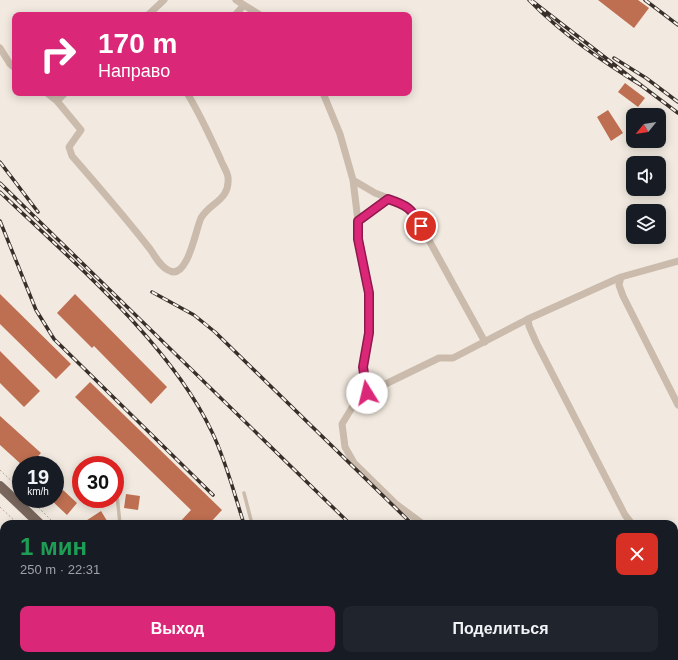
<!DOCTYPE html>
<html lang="ru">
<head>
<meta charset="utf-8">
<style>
	body { margin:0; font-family:Helvetica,sans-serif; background:#20242c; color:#f1f3f6; height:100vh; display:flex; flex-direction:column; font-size:15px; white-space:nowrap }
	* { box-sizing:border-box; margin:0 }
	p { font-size:13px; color:#9ea1a6 }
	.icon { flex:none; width:22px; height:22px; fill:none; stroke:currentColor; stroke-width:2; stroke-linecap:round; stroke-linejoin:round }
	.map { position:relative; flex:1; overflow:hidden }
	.panel { position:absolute; left:0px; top:520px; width:678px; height:140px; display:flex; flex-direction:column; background:#171b24; border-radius:12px 12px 0 0; box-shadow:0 2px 10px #0003 }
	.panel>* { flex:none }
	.hud { position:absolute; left:12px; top:12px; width:400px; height:84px; border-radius:8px; box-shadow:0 2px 10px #0003; background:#db2777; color:#fff; overflow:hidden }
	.needle { width:26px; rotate:240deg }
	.buttons { position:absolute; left:626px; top:108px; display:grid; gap:8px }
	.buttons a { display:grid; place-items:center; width:40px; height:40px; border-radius:8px; background:#171b24; box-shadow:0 2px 10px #0003; font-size:20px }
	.speed { position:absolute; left:12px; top:456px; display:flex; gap:8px; font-size:20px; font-weight:700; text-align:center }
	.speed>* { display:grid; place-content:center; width:52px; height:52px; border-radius:50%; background:#171b24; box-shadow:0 2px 10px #0003; line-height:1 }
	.speed small { font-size:10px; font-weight:400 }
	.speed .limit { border:6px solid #d22; background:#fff; color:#111 }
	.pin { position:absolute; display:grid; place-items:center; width:34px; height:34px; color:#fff; margin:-17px; border:2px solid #fff; border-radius:50%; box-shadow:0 1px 4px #0007 }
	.me { position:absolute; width:44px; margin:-22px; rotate:351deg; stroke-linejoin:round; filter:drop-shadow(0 0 3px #0008) }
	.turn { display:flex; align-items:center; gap:14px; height:84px; padding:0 20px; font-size:18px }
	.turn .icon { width:52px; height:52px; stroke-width:2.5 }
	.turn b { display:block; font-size:28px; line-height:34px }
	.round { display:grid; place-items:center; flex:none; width:42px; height:42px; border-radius:8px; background:#20242c }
	.head { display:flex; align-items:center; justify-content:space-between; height:68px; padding:0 20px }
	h1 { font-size:24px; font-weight:700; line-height:30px; color:#1e9e55 }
	.button { display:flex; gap:8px; margin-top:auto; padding:8px 20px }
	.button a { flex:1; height:46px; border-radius:8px; background:#db2777; color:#fff; font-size:16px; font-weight:700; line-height:46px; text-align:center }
	.button a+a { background:#20242c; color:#f1f3f6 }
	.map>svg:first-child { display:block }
	.building { fill:#bf6f51 }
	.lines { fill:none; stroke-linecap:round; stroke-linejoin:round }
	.path { stroke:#b5a596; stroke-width:1; stroke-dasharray:2 2; stroke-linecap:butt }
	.lane { stroke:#cabbac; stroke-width:3.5 }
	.street { stroke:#cabbac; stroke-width:7 }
	.primary { stroke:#79675d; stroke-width:10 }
	.rail-casing { stroke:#382f2b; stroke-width:3.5 }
	.rail { stroke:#f9f4ec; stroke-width:2; stroke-dasharray:6; stroke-linecap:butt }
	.route-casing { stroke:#8e194d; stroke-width:10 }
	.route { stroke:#db2777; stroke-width:7 }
</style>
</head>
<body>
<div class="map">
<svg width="678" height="660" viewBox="0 0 678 660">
	<rect width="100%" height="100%" fill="#f2eae0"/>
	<path class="building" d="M598 0H638L649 8 634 28Z
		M625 83 645 98 638 107 618 92Z
		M608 110 623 133 611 141 597 117Z
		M0 294 71 364 56 379 0 324Z
		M75 294 167 387 151 404 94 346 92 348 57 313Z
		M0 351 40 391 24 407 0 383Z
		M90 382 222 510 209 524H178L191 510 75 397Z
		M0 416 41 453 30 465H22L0 445Z
		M63 490 77 503 67 515 50 499H56Z
		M126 494 140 496 138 510 124 508Z
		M101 511 109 524H81Z"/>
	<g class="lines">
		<path class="path" d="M0 470 21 490
			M30 499 55 524
			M0 507 18 524
			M189 656 193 660"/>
		<path class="lane" d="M115 476 120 524
			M244 493 252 524
			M0 606 4 613
			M0 619 4 616
			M55 656 57 660
			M308 656 310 660
			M148 660 155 656"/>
		<path class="street" d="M236 0 260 15
			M148 15 164 0
			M235 15 244 5
			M0 48 10 64 15 68
			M47 93 57 101 65 93
			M323 93 340 134 353 180 358 221V239L369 293V333L363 367 367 393
			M57 101 81 130 69 147 72 156C99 187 125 217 150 249 155 256 161 268 170 271 188 279 196 228 201 218 210 202 230 201 228 177 227 171 222 164 220 158 210 136 200 114 187 93
			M353 180 375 193 404 204 414 213 485 342
			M358 221 388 199
			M621 277 619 285 623 296 678 405
			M528 319 529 326 536 342 625 515 632 524
			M423 524 396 504 354 463 345 447 342 424 353 406 367 393 439 358H453L528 319 621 277 678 261
			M674 546 678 547
			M658 656 664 660"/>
		<path class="primary" d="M0 486 40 524
			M174 656 178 660"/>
		<g class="rail-casing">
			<path id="rail" d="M529 0C562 34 602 61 642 86L531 0
				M645 0 678 25
				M614 58 646 78 678 102
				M642 86 678 113
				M0 162 38 212
				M0 183 350 524
				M0 192C71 260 170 343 212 432 226 461 234 493 244 524
				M0 221 36 310 54 339 213 495
				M152 292 194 315 215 332 412 524
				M284 656 285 660
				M486 656 490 660
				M543 656 546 660"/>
		</g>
		<use href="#rail" class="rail"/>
	</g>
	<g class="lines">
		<g class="route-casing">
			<path id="route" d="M367 393 363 367 369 333V293L358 239V221L388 199C406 205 412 208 421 226"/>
		</g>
		<use href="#route" class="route"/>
	</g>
</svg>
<div class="buttons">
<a><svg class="needle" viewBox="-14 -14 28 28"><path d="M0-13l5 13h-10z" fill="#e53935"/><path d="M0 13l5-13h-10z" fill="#9ea1a6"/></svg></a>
<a><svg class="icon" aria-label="sound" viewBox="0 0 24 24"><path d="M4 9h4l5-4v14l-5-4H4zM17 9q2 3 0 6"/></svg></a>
<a><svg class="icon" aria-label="layers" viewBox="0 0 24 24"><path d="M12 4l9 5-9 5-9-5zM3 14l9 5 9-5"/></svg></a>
</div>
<div class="speed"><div>19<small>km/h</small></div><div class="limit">30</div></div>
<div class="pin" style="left:421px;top:226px;background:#d93025"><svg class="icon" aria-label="arrive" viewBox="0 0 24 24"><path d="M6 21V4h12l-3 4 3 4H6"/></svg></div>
<svg class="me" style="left:367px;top:393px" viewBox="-20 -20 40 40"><circle r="19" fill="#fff"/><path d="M0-13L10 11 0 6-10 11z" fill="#db2777"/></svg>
<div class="hud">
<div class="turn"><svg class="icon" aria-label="right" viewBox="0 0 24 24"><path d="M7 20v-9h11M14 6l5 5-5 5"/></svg><div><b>170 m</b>Направо</div></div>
</div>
<section class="panel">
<div class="head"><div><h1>1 мин</h1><p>250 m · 22:31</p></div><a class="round" style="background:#d93025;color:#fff"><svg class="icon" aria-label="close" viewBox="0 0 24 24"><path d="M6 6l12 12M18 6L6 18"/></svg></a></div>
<div class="button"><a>Выход</a><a>Поделиться</a></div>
</section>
</div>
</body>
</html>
